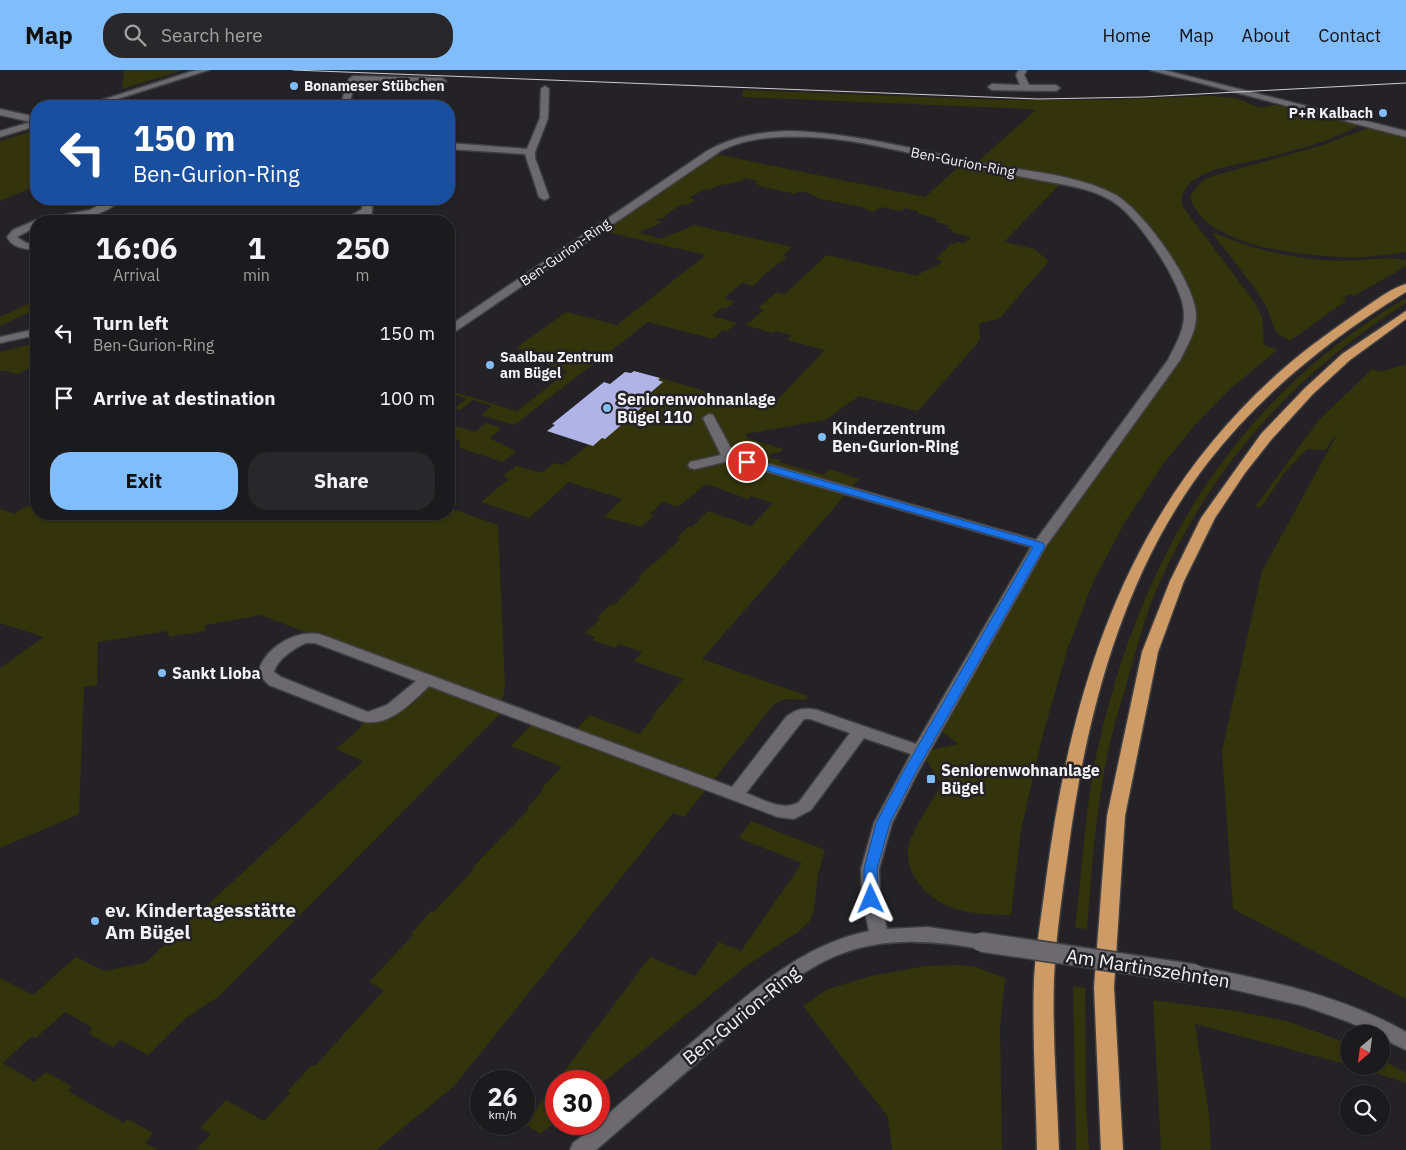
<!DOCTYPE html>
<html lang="en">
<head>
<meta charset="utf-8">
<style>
	body { margin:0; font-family:"IBM Plex Sans",sans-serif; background:#282729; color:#f1f3f6; height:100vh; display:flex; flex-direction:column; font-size:19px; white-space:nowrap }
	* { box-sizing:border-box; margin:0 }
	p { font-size:16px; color:#a0a1a3 }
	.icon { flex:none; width:28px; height:28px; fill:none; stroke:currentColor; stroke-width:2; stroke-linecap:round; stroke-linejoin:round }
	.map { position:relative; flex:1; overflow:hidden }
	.side { position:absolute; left:30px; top:145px; width:425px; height:305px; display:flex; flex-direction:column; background:#1b1a1c; border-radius:20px; box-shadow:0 1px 4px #0004,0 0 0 1px #39383b }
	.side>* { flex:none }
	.banner { position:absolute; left:30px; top:30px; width:425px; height:105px; border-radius:20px; box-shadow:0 1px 4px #0004,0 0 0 1px #39383b; background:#1a4fa0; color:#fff; overflow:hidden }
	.needle { width:32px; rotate:209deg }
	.fabs { position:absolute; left:1340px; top:955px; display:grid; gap:10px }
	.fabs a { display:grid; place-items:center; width:50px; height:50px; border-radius:50%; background:#1b1a1c; box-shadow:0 1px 4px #0004,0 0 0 1px #39383b; font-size:25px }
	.speed { position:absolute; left:470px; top:1000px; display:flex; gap:10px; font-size:25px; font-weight:700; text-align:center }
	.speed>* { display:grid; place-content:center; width:65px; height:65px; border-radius:50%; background:#1b1a1c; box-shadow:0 1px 4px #0004,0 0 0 1px #39383b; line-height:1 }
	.speed small { font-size:12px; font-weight:400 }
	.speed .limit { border:8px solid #d22; background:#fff; color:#111 }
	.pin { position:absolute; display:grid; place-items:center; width:42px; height:42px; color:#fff; margin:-21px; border:2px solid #fff; border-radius:50%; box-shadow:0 1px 5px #0007 }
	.me { position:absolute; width:55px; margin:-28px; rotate:359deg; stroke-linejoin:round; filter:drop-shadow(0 0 4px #0008) }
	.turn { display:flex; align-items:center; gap:18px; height:105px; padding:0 20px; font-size:22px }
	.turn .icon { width:65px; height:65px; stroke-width:2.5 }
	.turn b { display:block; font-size:35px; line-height:42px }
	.eta { display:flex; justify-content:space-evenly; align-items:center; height:85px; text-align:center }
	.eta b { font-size:30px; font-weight:800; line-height:35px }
	.button { display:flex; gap:10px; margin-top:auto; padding:10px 20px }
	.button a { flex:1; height:58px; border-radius:20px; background:#80bdfa; color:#111; font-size:20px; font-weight:800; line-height:58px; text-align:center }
	.button a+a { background:#282729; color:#f1f3f6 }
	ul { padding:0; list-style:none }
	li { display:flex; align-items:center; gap:15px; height:65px; padding:0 20px }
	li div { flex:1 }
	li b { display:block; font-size:19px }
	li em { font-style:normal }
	header { display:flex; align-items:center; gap:30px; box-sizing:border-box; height:70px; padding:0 25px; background:#80bdfa; color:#111 }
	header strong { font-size:24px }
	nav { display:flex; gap:28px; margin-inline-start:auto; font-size:18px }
	.search { width:350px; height:45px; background:#282729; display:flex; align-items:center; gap:12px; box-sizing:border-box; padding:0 18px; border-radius:20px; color:#a0a1a3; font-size:19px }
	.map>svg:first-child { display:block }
	.green { fill:#33340b }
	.building { fill:#afb3e5 }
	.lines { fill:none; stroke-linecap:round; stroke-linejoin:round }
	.minor-casing { stroke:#403f42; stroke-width:3 }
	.highway-casing { stroke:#403f42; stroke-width:3 }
	.minor { fill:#6c6a6f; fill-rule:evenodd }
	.highway { fill:#ce9b66; fill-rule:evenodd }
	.tram { stroke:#cdcccf; stroke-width:1 }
	.minor-bridge-casing { stroke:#403f42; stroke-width:22; stroke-linecap:butt }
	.minor-bridge { stroke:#6c6a6f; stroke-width:19 }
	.route { fill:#1a73e8; stroke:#114b97 }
	.poi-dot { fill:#80bdfa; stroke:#242226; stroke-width:2 }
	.labels { text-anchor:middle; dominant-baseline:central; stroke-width:5; stroke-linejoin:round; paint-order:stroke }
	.far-poi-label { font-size:14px; font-weight:bold; fill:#f3f2f5; stroke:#242226; text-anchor:start }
	.far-street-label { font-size:14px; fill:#f3f2f5; stroke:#242226 }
	.poi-label { font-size:16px; font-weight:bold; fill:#f3f2f5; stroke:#242226; text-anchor:start }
	.near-poi-label { font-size:19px; font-weight:bold; fill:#f3f2f5; stroke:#242226; text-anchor:start }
	.near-street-label { font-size:19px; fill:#f3f2f5; stroke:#242226 }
</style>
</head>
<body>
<header>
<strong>Map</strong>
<div class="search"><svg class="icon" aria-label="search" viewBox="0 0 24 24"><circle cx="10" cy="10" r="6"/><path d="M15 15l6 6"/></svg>Search here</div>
<nav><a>Home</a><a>Map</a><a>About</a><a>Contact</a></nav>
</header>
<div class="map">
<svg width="1406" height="1080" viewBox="0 0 1406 1080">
	<rect width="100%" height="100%" fill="#242226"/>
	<path class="green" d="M124 0H183L122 19Z
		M743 20 1001 30H1101L1211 26 1236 28 1260 38 1274 35 1290 38 1358 56C1324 74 1289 82 1252 91 1234 95 1213 98 1197 108 1186 114 1179 125 1183 137L1255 233 1262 247 1264 275 1277 280 1231 318 1194 356 1164 393 1125 452 1094 510 1068 577 1043 664 1021 760 1011 845C976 845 935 842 915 808 910 800 907 788 908 779 910 762 933 730 942 714L921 682 958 674 936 656 1039 475 1174 290 1190 243 1169 194 1119 131 1063 111 1004 172 1034 179 1049 191 999 249 981 253 979 255 980 268 977 274 918 341 859 326 825 350 745 364 749 369 784 379 780 382 770 384V388L781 390 779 392 824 405 829 399 859 409 702 589 808 626 805 630 787 629 775 633 684 747 673 743 454 1016 376 1080H196L211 1064 200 1058 226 1030 264 1051 290 1023 288 1021 312 995 315 996 384 920 369 912 413 865 411 864 431 841 434 842 474 799 472 798 529 739 527 738 543 720 541 719 562 697 511 676 536 650 572 664 590 645 639 664 654 647 652 646 683 609 634 591 642 582 619 574 615 578 592 570 595 567 585 563 600 549 597 547 611 534 614 535 641 508 639 506 652 494H654L680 469 677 468 689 456 692 457 708 441 751 456 773 433 751 426 748 429 706 414 678 437 662 432 650 444 654 445 642 457 604 447 622 429 569 412 529 448 481 432 509 409 503 406 516 396 541 403 554 393 564 395 589 374 593 375 653 325 649 324 663 312 658 310 660 308 757 336 768 327 778 329 825 280 787 270 792 265 774 261 772 263 746 255 764 240 758 238 777 222 785 224 827 185 917 206C926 198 934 200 942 191L936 189 951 174H954L957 172 965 173 971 167 951 162 953 160 947 158 949 155 935 152 938 149 917 143 918 141 905 138 902 141 880 137 874 142 866 140 867 138 816 128 817 127 811 125 812 124 799 121 796 124 759 116 760 115 755 114 758 111 745 108C732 117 722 111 710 120L704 119 689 128 695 130 689 134 680 135 664 146 666 147 663 149 659 148 656 150 662 152C654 158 647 157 639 163L662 169C673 162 682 162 693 155L792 177 782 186 787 187 760 208 761 209 753 216 742 213 724 228 734 232 725 239 721 238 712 246 737 253 727 261 723 260 713 269 648 252 514 355 481 345 492 336 473 330 460 340 454 338 467 329 449 323 451 321 517 341 568 301 531 290 538 284 516 278 566 242 617 255 706 185 598 160 710 83 925 127 964 92 975 94 1035 41 1030 39 742 27Z
		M1368 58 1406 68V182C1386 185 1365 188 1345 187 1303 186 1201 176 1190 126L1200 113 1210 107 1323 75Z
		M36 60V122L28 119 0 131V71Z
		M1214 163C1255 180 1297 190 1341 191 1363 191 1385 186 1406 190V197L1401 196 1400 197 1403 198 1354 226 1349 224 1343 229 1347 230 1290 271 1276 262 1267 238 1256 220 1213 164Z
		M1406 228V233C1295 303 1212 395 1158 516 1145 545 1137 577 1128 609 1117 644 1107 679 1102 715 1094 763 1091 810 1087 858L1082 859 1075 857C1083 796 1085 733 1099 673 1144 482 1234 329 1406 228Z
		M36 230V239L0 256V247Z
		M36 273V297L33 296 18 304 6 301H0V282Z
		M1406 294V929L1233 839 1222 681 1262 501 1339 361 1325 380 1307 379 1285 402 1261 437H1255L1318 351 1372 299 1381 302Z
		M486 353 501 358 491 367V369L516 381 503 392 460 378V371L449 368V354L475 362Z
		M36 434V444H449V438L498 455 505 617 503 627 497 636 505 639 218 927 186 948 148 985 120 970 113 977 88 963 93 958 65 942 36 968 32 966 3 993 35 1012 46 1002 72 1016 68 1021 124 1053 128 1049 153 1063 145 1073 157 1080H0V908L33 925 76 887 104 901 145 893 363 691 336 679 359 659 367 647H378L426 609 261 545 205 555V561L169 567 168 561 98 572 97 615 84 617 79 744 0 778V598L44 567 0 553V439L14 444 23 438Z
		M751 751 825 780 818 804 814 840 809 852 798 862 746 896 599 1016V1011H557L650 887 695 906 719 872 741 881 802 793 739 768Z
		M960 895 976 897 1005 908 1000 958 1002 1080H892L888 1047 803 936 828 919 871 906 926 896Z
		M1073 916 1085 918 1086 1035 1089 1080H1076Z
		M1153 930 1235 941 1287 951 1349 974V995L1195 954 1209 1045 1211 1080H1161Z
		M1381 989 1406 1003V1013L1354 996H1381Z
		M556 1012V1051L540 1064 525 1054Z"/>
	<path class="building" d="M634 301 660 308 658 310 663 312 649 324 653 325 645 332 647 333 605 369 602 368 593 376 547 361 555 355 552 354 604 312 610 314 625 302 631 303Z"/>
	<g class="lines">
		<g class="minor-casing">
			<path id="minor" d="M196 0H209L95 36H83Z
				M1019 0H1027L1024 5 1029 15H1056L1060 18 1056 21 992 20 988 17 992 14 1020 15 1016 5Z
				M1150 0H1164L1406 61V67Z
				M353 6 442 8 446 11 442 14 356 12 348 36H340L349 9Z
				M545 16 549 19 548 48 535 82V88L549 127 547 129 544 130 539 127 525 84 449 79V73L527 79 540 48 541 19Z
				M0 39 36 47V56L0 67V61L31 52 0 45Z
				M790 61C856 63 920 81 985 94 1025 101 1077 105 1114 124 1142 139 1194 211 1196 244 1197 260 1187 276 1180 290L1046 476 918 702 892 753 879 799 880 829 887 859 928 857 981 865 988 867 991 872 988 877 981 879C936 871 890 867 846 882 798 898 760 938 723 970 681 1007 638 1043 596 1080H570L573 1073 599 1054V1052C633 1022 668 993 703 963 754 920 801 875 869 861L862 829 861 799 874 753 911 684 864 668 811 740 794 749 778 747 429 616C411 633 389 658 361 651L269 615 258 604C263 578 297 558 322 565L732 717 786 647C796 639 804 637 817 640L916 674 1031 477 729 391 695 399 690 398 688 395 690 392 721 385 703 348 709 344 713 345 734 384 1036 470 1168 290C1175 276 1185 259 1184 243 1183 214 1139 149 1115 133 1093 118 1065 115 1039 110 1014 105 989 100 964 95 913 85 861 69 808 67 778 66 750 67 722 80L453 263 449 264V256L707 81C733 66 760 62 790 61ZM306 573H315L416 611 387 635 368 642 281 607 274 602C277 590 294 578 306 573ZM804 649H810L850 663 799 732C783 742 762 729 746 723Z
				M110 129H122C103 148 67 153 42 151L47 148 90 140Z
				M363 129H373L371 151H361V148L354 151H342L362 139Z
				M36 150 40 151H36V157L17 167 26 173 36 174V180C25 179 12 178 7 167L13 160Z
				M36 259V265L0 273V267Z
				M1195 896C1268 910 1341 925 1406 962V980L1381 968V964H1374L1349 952 1304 936 1188 909 1185 904 1188 899Z"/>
		</g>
		<g class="highway-casing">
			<path id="highway" d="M1406 214V222C1332 267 1263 322 1209 391 1124 500 1087 641 1069 775 1063 819 1056 863 1054 908 1052 965 1057 1023 1059 1080H1037C1036 1023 1032 966 1034 909 1036 876 1042 843 1046 810 1072 612 1128 435 1283 299 1309 276 1338 256 1367 236 1379 228 1392 218 1406 214Z
				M1406 241V249L1350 290 1313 324 1271 370 1245 403 1215 448 1184 511 1158 582 1125 746 1114 917 1123 1080H1101L1094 917 1107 746 1142 582 1170 511 1201 448 1261 364 1305 318 1342 284Z"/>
		</g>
		<use href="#minor" class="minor"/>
		<use href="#highway" class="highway"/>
		<path class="tram" d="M293 0 1038 29 1143 27 1406 13"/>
		<g class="minor-bridge-casing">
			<path id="minor-bridge" d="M981 872 1195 904"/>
		</g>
		<use href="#minor-bridge" class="minor-bridge"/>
	</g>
	<path class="route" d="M747 389 1043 473 1045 476 916 702 890 753 877 799 878 829 876 833 871 834 866 833 864 829V799L876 753 903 702 1033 477 743 394V390Z"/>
	<g class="poi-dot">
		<circle cx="294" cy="16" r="5"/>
		<circle cx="1383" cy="43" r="5"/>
		<circle cx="490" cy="295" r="5"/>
		<circle cx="607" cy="338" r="5"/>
		<circle cx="822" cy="367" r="5"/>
		<circle cx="162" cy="603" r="5"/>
		<rect x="926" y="704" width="10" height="10" rx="2.5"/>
		<circle cx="95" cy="851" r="5"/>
	</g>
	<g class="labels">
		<g class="far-poi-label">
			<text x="304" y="16">Bonameser Stübchen</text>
			<text x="1373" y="43" text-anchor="end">P+R Kalbach</text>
			<text x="500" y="287">Saalbau Zentrum<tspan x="500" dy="16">am Bügel</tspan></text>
		</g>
		<g class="far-street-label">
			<text transform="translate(963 92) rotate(11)">Ben-Gurion-Ring</text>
			<text transform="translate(565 182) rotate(-35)">Ben-Gurion-Ring</text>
		</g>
		<g class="poi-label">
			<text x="617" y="329">Seniorenwohnanlage<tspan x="617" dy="18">Bügel 110</tspan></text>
			<text x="832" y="358">Kinderzentrum<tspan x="832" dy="18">Ben-Gurion-Ring</tspan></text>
			<text x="172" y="603">Sankt Lioba</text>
			<text x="941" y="700">Seniorenwohnanlage<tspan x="941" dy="18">Bügel</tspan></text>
		</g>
		<g class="near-poi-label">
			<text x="105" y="840">ev. Kindertagesstätte<tspan x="105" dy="22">Am Bügel</tspan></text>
		</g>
		<g class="near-street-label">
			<text transform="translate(1148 898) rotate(9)">Am Martinszehnten</text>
			<text transform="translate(741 945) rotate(-39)">Ben-Gurion-Ring</text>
		</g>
	</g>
</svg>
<div class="fabs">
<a><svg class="needle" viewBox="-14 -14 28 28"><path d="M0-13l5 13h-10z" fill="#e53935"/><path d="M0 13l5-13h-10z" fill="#a0a1a3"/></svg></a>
<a><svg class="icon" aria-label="search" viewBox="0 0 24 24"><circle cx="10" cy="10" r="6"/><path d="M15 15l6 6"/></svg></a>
</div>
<div class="speed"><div>26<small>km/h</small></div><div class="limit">30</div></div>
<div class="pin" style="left:747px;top:392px;background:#d93025"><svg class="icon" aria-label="arrive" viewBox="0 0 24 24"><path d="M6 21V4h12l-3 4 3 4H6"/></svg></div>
<svg class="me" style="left:871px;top:829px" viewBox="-20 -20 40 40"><path d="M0-17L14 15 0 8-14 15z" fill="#1a73e8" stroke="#fff" stroke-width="4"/></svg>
<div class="banner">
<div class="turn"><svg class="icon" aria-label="left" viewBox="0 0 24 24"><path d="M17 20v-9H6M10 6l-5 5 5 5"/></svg><div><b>150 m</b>Ben-Gurion-Ring</div></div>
</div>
<section class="side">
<div class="eta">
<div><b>16:06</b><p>Arrival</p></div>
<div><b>1</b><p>min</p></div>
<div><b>250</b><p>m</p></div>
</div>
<ul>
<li><svg class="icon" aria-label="left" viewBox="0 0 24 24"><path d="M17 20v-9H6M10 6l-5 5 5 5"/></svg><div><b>Turn left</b><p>Ben-Gurion-Ring</p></div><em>150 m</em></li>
<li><svg class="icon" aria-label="arrive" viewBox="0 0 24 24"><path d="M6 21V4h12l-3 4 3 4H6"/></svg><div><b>Arrive at destination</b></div><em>100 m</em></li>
</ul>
<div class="button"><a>Exit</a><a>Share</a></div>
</section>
</div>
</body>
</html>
